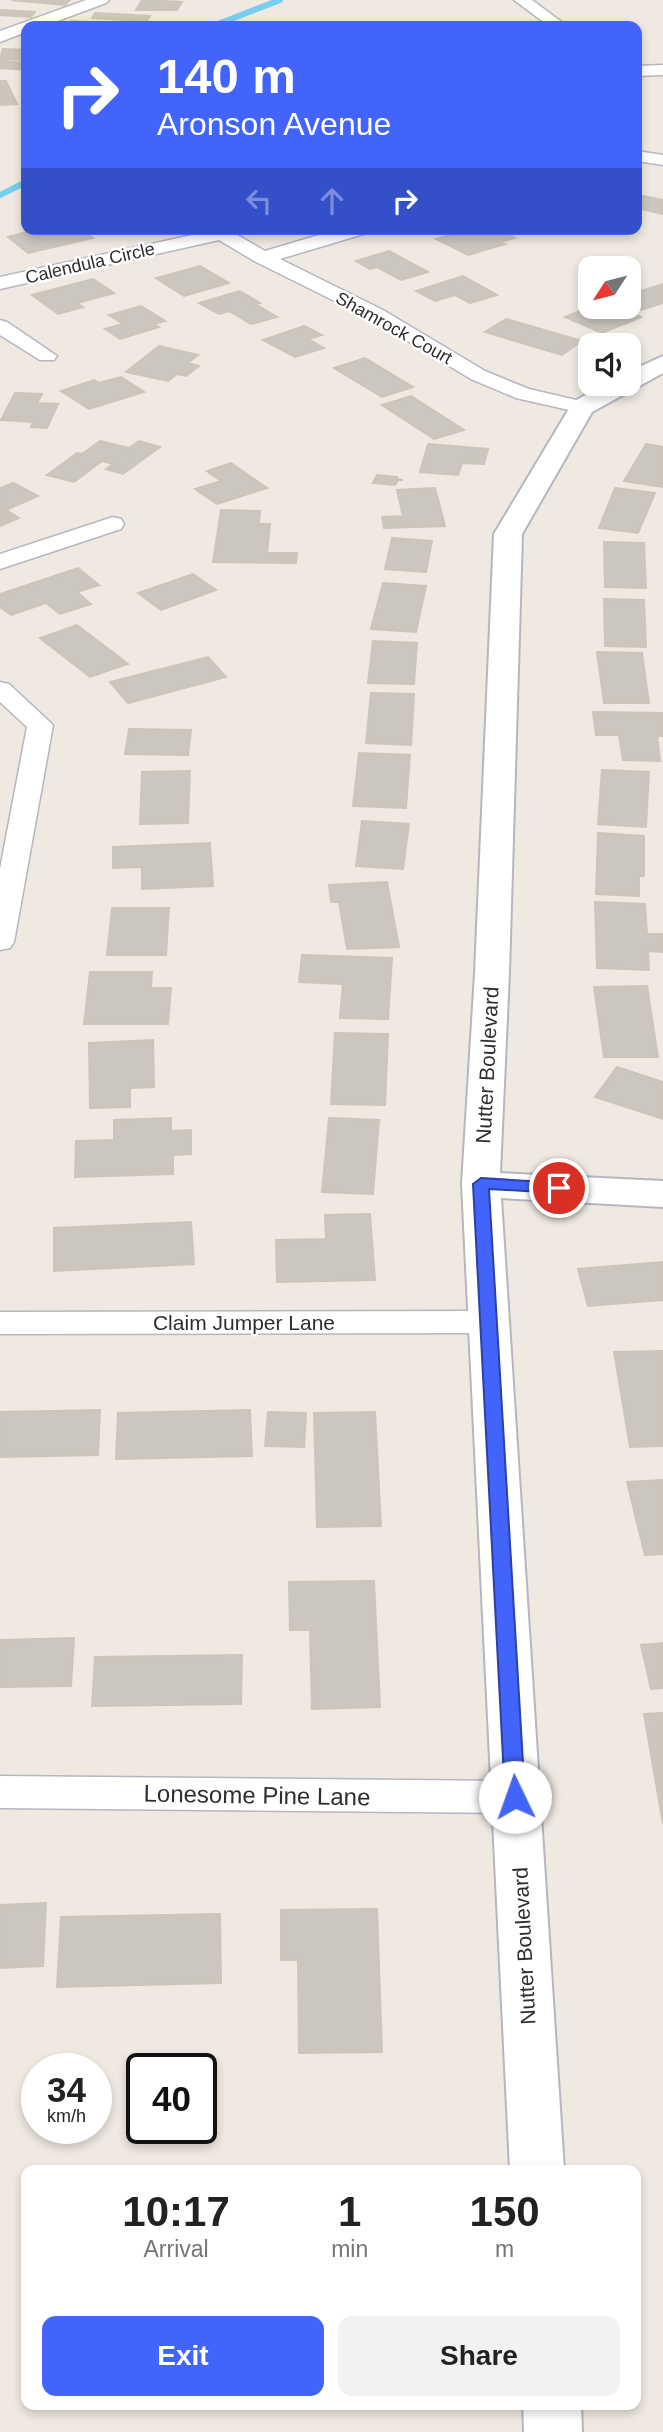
<!DOCTYPE html>
<html lang="en">
<head>
<meta charset="utf-8">
<style>
	body { margin:0; font-family:Helvetica,sans-serif; background:#f2f2f2; color:#222; height:100vh; display:flex; flex-direction:column; font-size:26px; white-space:nowrap }
	* { box-sizing:border-box; margin:0 }
	p { font-size:23px; color:#767676 }
	.icon { flex:none; width:38px; height:38px; fill:none; stroke:currentColor; stroke-width:2; stroke-linecap:round; stroke-linejoin:round }
	.map { position:relative; flex:1; overflow:hidden }
	.panel { position:absolute; left:21px; top:2165px; width:620px; height:245px; display:flex; flex-direction:column; background:#fff; border-radius:14px; box-shadow:0 4px 10px #0003 }
	.panel>* { flex:none }
	.banner { position:absolute; left:21px; top:21px; width:621px; height:214px; border-radius:14px; box-shadow:0 4px 10px #0003; background:#4264fb; color:#fff; overflow:hidden }
	.needle { width:46px; rotate:234deg }
	.buttons { position:absolute; left:578px; top:256px; display:grid; gap:14px }
	.buttons a { display:grid; place-items:center; width:63px; height:63px; border-radius:14px; background:#fff; box-shadow:0 4px 10px #0003; font-size:35px }
	.speed { position:absolute; left:21px; top:2053px; display:flex; gap:14px; font-size:35px; font-weight:700; text-align:center }
	.speed>* { display:grid; place-content:center; width:91px; height:91px; border-radius:50%; background:#fff; box-shadow:0 4px 10px #0003; line-height:1 }
	.speed small { font-size:18px; font-weight:400 }
	.speed .limit { border:4px solid #111; border-radius:10px; background:#fff; color:#111 }
	.pin { position:absolute; display:grid; place-items:center; width:60px; height:60px; color:#fff; margin:-30px; border:4px solid #fff; border-radius:50%; box-shadow:0 2px 7px #0007 }
	.me { position:absolute; width:77px; margin:-38px; rotate:357deg; stroke-linejoin:round; filter:drop-shadow(0 0 5px #0008) }
	.turn { display:flex; align-items:center; gap:24px; height:147px; padding:0 21px; font-size:32px }
	.turn .icon { width:91px; height:91px; stroke-width:2.5 }
	.turn b { display:block; font-size:49px; line-height:60px }
	.lanes { display:flex; align-items:center; height:66px; padding:0 21px; background:#0003; justify-content:center; gap:35px; direction:ltr }
	.lanes .off { opacity:.35 }
	.eta { display:flex; justify-content:space-evenly; align-items:center; height:119px; text-align:center }
	.eta b { font-size:42px; font-weight:600; line-height:49px }
	.primary-button { display:flex; gap:14px; margin-top:auto; padding:14px 21px }
	.primary-button a { flex:1; height:80px; border-radius:14px; background:#4264fb; color:#fff; font-size:28px; font-weight:600; line-height:80px; text-align:center }
	.primary-button a+a { background:#f2f2f2; color:#222 }
	.map>svg:first-child { display:block }
	.lines { fill:none; stroke-linecap:round; stroke-linejoin:round }
	.stream { stroke:#75cff0; stroke-width:6 }
	.building { fill:#cbc7bf; stroke:#cbc5ba; stroke-width:2 }
	.minor-casing { stroke:#b4b7c1; stroke-width:3 }
	.tertiary-casing { stroke:#b4b7c1; stroke-width:4 }
	.minor { fill:#fff; fill-rule:evenodd }
	.tertiary { fill:#fff; fill-rule:evenodd }
	.route { fill:#4264fb; stroke:#2b41a3; stroke-width:2 }
	.labels { text-anchor:middle; dominant-baseline:central; stroke-width:5; stroke-linejoin:round; paint-order:stroke }
	.far-street-label { font-size:18px; fill:#2e2e2e; stroke:#fff }
	.street-label { font-size:21px; fill:#2e2e2e; stroke:#fff }
	.near-street-label { font-size:24px; fill:#2e2e2e; stroke:#fff }
</style>
</head>
<body>
<div class="map">
<svg width="663" height="2432" viewBox="0 0 663 2432">
	<rect width="100%" height="100%" fill="#efe9e1"/>
	<g class="lines">
		<path class="stream" d="M213 26 280 0
			M0 195 26 182"/>
	</g>
	<path class="building" d="M11 0H70L65 5Z
		M142 0 182 2 177 10H136Z
		M0 10 35 12 31 17 0 15Z
		M95 13 150 16 147 21 92 18Z
		M71 21 127 24 68 26Z
		M3 49 26 50V60L0 59Z
		M0 61 26 63V70L0 68Z
		M0 81H6L17 104 0 105Z
		M643 196 663 200V214L637 208V201Z
		M37 229H81L93 238 28 253 8 237Z
		M468 229H499L515 238 501 242 505 244 468 255 436 239Z
		M389 251 428 272 401 280 377 267 370 269 356 261Z
		M200 266 229 283 184 296 156 278Z
		M463 276 497 295 470 303 455 295 435 301 416 291Z
		M93 279 114 293 77 303 83 307 58 314 32 295Z
		M663 284V303L641 310 628 303V295Z
		M240 291 260 303 255 304 277 317 251 324 229 311 219 314 199 303Z
		M141 306 165 321 154 324 159 327 120 339 105 329 123 324 109 315Z
		M592 306H615L641 317 602 333 565 317Z
		M506 319 582 341 562 355 485 332Z
		M304 326 322 335 308 339 324 348 295 357 263 340Z
		M159 346 198 355 188 363 199 366 186 376 177 374 168 381 126 372Z
		M365 358 413 387 382 397 334 368Z
		M121 377 144 392 89 409 61 391 94 380 99 383Z
		M15 393 42 394 37 403 58 404 47 428 31 427 33 422 1 420Z
		M411 396 464 430 434 439 382 405Z
		M100 441 129 448 139 441 160 447 123 474 106 469 113 464 102 461 74 482 47 475 77 453 82 454Z
		M428 444 488 449 484 464 462 463 458 475 420 472Z
		M646 444 663 447V487L624 481Z
		M231 463 267 488 217 504 195 489 221 481 207 471Z
		M377 475 397 477 396 479 403 480H398L395 485 373 483Z
		M13 483 38 496 6 510 19 518 0 526V488Z
		M435 488 445 526 384 528 382 517 403 516 397 490Z
		M615 488 655 493 638 533 599 528Z
		M221 510 260 511 259 524H270L267 553H297L296 563 213 562Z
		M392 538 432 541 426 572 385 569Z
		M604 542 644 543 646 588 605 587Z
		M78 568 99 585 77 592 91 604 60 614 46 603 11 615 0 607V594Z
		M193 574 216 590 161 610 138 593Z
		M383 583 426 586 416 632 371 629Z
		M604 599 644 600 646 647 605 646Z
		M77 625 128 664 90 677 40 638Z
		M373 641 417 643 414 684 368 683Z
		M597 652 642 653 649 703H604Z
		M208 657 226 677 128 703 110 682Z
		M371 693 414 694 411 745 366 743Z
		M593 712 663 713V736H657L660 761 623 760 619 735H596Z
		M129 729 191 730 188 755 125 754Z
		M359 753 410 755 406 808 353 806Z
		M602 770 649 772 646 827 598 824Z
		M190 771 188 823 140 824 142 772Z
		M362 821 409 824 403 869 356 866Z
		M598 833 644 836V876H639V896L596 894Z
		M210 843 213 886 142 889V867L113 868V847Z
		M387 882 399 947 347 949 339 902H331L329 885Z
		M595 902 645 904 647 934H663V952L648 951 649 970 597 968Z
		M112 908H169L166 955H107Z
		M302 955 392 958 388 1019 340 1018 343 984 299 982Z
		M90 972H152L151 988H171L168 1024H84Z
		M647 986 658 1057H604L594 987Z
		M335 1033 388 1034 385 1105 331 1104Z
		M153 1040 154 1087 130 1088V1107L90 1108 89 1043Z
		M617 1067 663 1082V1119L595 1097Z
		M171 1118V1131L191 1130V1154L173 1155V1174L75 1177 76 1141 114 1140V1120Z
		M329 1118 379 1120 373 1194 322 1192Z
		M370 1214 375 1280 277 1282 276 1240 326 1239 325 1215Z
		M191 1222 194 1264 54 1271V1228Z
		M663 1262V1300L588 1306 578 1269Z
		M663 1351V1446L630 1447 614 1352Z
		M100 1410 98 1455 0 1457V1412Z
		M250 1410 252 1456 116 1459 118 1413Z
		M268 1412 306 1413 304 1447 265 1446Z
		M375 1412 381 1526 317 1527 314 1413Z
		M663 1480V1554L645 1555 627 1482Z
		M374 1581 380 1707 312 1709 310 1630H290L289 1582Z
		M74 1638 71 1686 0 1687V1640Z
		M663 1643V1688L651 1689 641 1645Z
		M242 1655 241 1704 92 1706 95 1657Z
		M663 1713V1824L644 1714Z
		M46 1903 43 1966 0 1968V1905Z
		M377 1909 382 2052 299 2053 298 1960H281V1910Z
		M220 1914 221 1983 57 1987 61 1917Z"/>
	<g class="lines">
		<g class="minor-casing">
			<path id="minor" d="M86 0H109L106 3 44 26H26V32L0 42V31Z
				M514 0H532L567 26H549Z
				M663 65V75L637 76V66Z
				M637 151 663 155V165L637 161Z
				M204 229H227L265 251 339 229H369L367 233 280 259 383 310 485 371 529 389 589 403 592 407 589 411 582 413 516 398 471 379 369 318 256 262 219 240 0 289V277L206 232Z
				M0 320 7 322 57 356 54 360H40L0 335Z
				M113 517 121 519 124 524 121 529 0 569V554Z
				M0 682 9 684 53 725 14 942 10 948 0 950V869L27 727 0 702Z
				M488 1311 500 1314 504 1322 500 1330 488 1333 0 1334V1312Z
				M0 1776 515 1781 529 1786 535 1797 529 1808 515 1813 0 1808Z"/>
		</g>
		<g class="tertiary-casing">
			<path id="tertiary" d="M663 356V373L592 412 522 534 509 973 500 1173 663 1181V1207L501 1198 564 2170H510L462 1184 475 973 494 534 573 402 607 383H628V372Z
				M523 2404H581L582 2432H524Z"/>
		</g>
		<use href="#minor" class="minor"/>
		<use href="#tertiary" class="tertiary"/>
	</g>
	<path class="route" d="M481 1178 559 1183 567 1188 559 1193 489 1189 525 1797 522 1803 515 1805 508 1803 505 1797 473 1184Z"/>
	<g class="labels">
		<g class="far-street-label">
			<text transform="translate(90 263) rotate(-13)">Calendula Circle</text>
			<text transform="translate(394 328) rotate(29)">Shamrock Court</text>
		</g>
		<g class="street-label">
			<text transform="translate(487 1065) rotate(-87)">Nutter Boulevard</text>
			<text x="244" y="1322">Claim Jumper Lane</text>
			<text transform="translate(524 1946) rotate(-93)">Nutter Boulevard</text>
		</g>
		<g class="near-street-label">
			<text transform="translate(257 1795) rotate(1)">Lonesome Pine Lane</text>
		</g>
	</g>
</svg>
<div class="buttons">
<a><svg class="needle" viewBox="-14 -14 28 28"><path d="M0-13l5 13h-10z" fill="#e53935"/><path d="M0 13l5-13h-10z" fill="#767676"/></svg></a>
<a><svg class="icon" aria-label="sound" viewBox="0 0 24 24"><path d="M4 9h4l5-4v14l-5-4H4zM17 9q2 3 0 6"/></svg></a>
</div>
<div class="speed"><div>34<small>km/h</small></div><div class="limit">40</div></div>
<div class="pin" style="left:559px;top:1188px;background:#d93025"><svg class="icon" aria-label="arrive" viewBox="0 0 24 24"><path d="M6 21V4h12l-3 4 3 4H6"/></svg></div>
<svg class="me" style="left:515px;top:1797px" viewBox="-20 -20 40 40"><circle r="19" fill="#fff"/><path d="M0-13L10 11 0 6-10 11z" fill="#4264fb"/></svg>
<div class="banner">
<div class="turn"><svg class="icon" aria-label="right" viewBox="0 0 24 24"><path d="M7 20v-9h11M14 6l5 5-5 5"/></svg><div><b>140 m</b>Aronson Avenue</div></div>
<div class="lanes"><svg class="icon off" aria-label="left" viewBox="0 0 24 24"><path d="M17 20v-9H6M10 6l-5 5 5 5"/></svg><svg class="icon off" aria-label="ahead" viewBox="0 0 24 24"><path d="M12 20V5M6 11l6-6 6 6"/></svg><svg class="icon" aria-label="right" viewBox="0 0 24 24"><path d="M7 20v-9h11M14 6l5 5-5 5"/></svg></div>
</div>
<section class="panel">
<div class="eta">
<div><b>10:17</b><p>Arrival</p></div>
<div><b>1</b><p>min</p></div>
<div><b>150</b><p>m</p></div>
</div>
<div class="primary-button"><a>Exit</a><a>Share</a></div>
</section>
</div>
</body>
</html>
